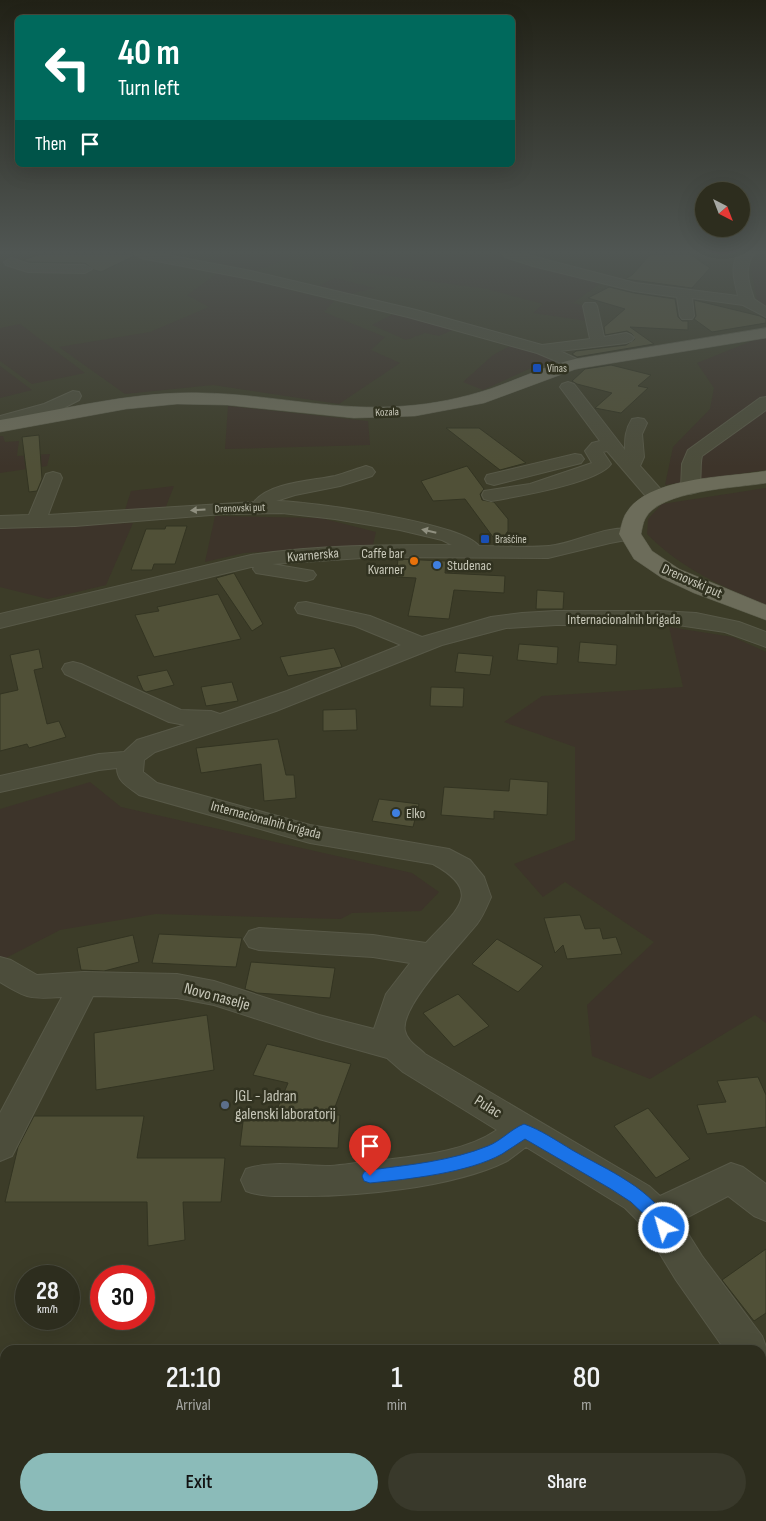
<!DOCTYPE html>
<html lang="en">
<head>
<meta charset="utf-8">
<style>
	body { margin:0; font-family:"Sofia Sans Condensed",sans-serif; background:#39392b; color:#f1f3f6; height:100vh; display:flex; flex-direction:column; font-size:19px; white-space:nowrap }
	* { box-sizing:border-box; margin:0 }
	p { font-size:16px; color:#a7a8a4 }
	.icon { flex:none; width:28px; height:28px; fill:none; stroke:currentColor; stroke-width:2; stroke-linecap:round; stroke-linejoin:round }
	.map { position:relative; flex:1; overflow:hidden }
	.side { position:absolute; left:0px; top:1345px; width:766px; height:176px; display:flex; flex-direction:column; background:#2d2d1e; border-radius:15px 15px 0 0; box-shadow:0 5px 20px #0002,0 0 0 1px #48493c }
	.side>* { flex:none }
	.hud { position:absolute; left:15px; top:15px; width:500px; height:152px; border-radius:8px; box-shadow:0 5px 20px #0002,0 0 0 1px #48493c; background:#00695c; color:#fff; overflow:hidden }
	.needle { width:32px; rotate:138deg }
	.buttons { position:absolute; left:695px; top:182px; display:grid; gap:10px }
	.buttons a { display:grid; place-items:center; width:55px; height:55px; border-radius:50%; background:#2d2d1e; box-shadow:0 5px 20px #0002,0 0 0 1px #48493c; font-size:25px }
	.speed { position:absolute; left:15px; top:1265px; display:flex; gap:10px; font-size:25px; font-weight:700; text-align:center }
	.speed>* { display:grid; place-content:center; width:65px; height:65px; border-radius:50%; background:#2d2d1e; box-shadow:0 5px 20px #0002,0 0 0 1px #48493c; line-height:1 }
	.speed small { font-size:12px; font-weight:400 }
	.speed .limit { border:8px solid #d22; background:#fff; color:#111 }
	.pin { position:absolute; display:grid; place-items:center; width:42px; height:42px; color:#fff; margin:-51px -21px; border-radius:50% 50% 50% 0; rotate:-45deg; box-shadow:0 0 5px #0007 }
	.pin .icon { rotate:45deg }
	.me { position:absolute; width:55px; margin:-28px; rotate:322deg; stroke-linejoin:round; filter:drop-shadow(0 0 4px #0008) }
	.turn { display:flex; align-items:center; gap:18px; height:105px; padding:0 20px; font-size:22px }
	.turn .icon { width:65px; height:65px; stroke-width:2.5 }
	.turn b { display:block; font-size:35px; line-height:42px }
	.then { display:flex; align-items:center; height:48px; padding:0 20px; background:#0003; gap:10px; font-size:19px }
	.eta { display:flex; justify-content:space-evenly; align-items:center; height:85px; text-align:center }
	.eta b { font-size:30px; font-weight:600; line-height:35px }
	.primary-button { display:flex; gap:10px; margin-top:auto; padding:10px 20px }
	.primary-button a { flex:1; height:58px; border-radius:30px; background:#8bbbb9; color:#111; font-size:20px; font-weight:600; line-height:58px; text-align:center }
	.primary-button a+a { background:#39392b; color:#f1f3f6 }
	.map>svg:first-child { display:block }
	.green { fill:#3d342a }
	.building { fill:#505037; stroke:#333422 }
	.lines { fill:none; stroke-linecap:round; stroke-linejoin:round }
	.minor-casing { stroke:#585948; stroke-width:2 }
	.major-casing { stroke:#585948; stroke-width:1 }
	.minor { fill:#4c4d3b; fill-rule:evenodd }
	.major { fill:#6c6c5a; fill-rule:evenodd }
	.oneway { fill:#909080 }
	.route { fill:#1a73e8; stroke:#114b97 }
	.transit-dot { fill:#1a4fb4; stroke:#313220; stroke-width:2 }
	.food-dot { fill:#e8710a; stroke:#313220; stroke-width:2 }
	.shop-dot { fill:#3f7fe0; stroke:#313220; stroke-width:2 }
	.service-dot { fill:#5c6f8a; stroke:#313220; stroke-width:2 }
	.labels { text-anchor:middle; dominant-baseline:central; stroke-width:5; stroke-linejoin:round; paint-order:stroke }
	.far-poi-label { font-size:11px; fill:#c7c7b8; stroke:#313220; text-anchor:start }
	.far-street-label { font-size:11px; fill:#c7c7b8; stroke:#313220 }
	.poi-label { font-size:14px; fill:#c7c7b8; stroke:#313220; text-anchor:start }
	.street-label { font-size:14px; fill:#c7c7b8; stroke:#313220 }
	.near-street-label { font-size:16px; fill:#c7c7b8; stroke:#313220 }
	.near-poi-label { font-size:16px; fill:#c7c7b8; stroke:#313220; text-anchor:start }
</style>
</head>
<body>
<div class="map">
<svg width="766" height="1521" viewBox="0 0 766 1521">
	<rect width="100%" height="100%" fill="#3c3c28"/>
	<path class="green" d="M229 254H282L291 257 250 273 200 264Z
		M353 254H501L530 265 605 280 573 303 586 306 587 321 533 313 543 304 487 289 352 271Z
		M766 259V306L757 300 749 260Z
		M219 272 334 301 324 312 385 337 371 350 400 363 339 404 213 385 125 394 59 347 150 332 209 307 187 295Z
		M335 278 375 288 342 296 312 289Z
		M397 312 455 329 439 336 425 333 406 340 372 325Z
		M20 324 85 373 32 384 0 361V328Z
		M759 338H766V470L665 485 673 447 710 409 714 388 697 363Z
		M514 344 560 360 529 369 483 390 463 382 493 355Z
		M0 366 32 390 0 398Z
		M228 406 368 421 370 445 225 449Z
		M0 436H3L5 442 19 441 17 456 50 454 47 466 0 473Z
		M174 486 165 509 124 513 131 491Z
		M766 488V605C720 585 683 570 647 534L648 519 662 504Z
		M215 516 321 518 376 532 373 545 244 553 205 562Z
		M133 523 106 585 48 599 0 587V528Z
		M669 627 733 637 766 652V1023L755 1015 650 1079 592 1056 587 1005 654 942 565 882 543 897 514 864 575 840V747L504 722 542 696 683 687Z
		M90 782 121 807 412 873 439 892 421 911 352 913 341 919 156 914 60 930 0 961V809Z"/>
	<path class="building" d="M41 254H132L134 256 101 272 94 270 85 263 29 262 23 260Z
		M667 254H690L710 268 692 288 625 279 632 275 650 255Z
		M609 287 634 293 675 299 678 317 682 321H688V330L630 327 654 344 577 357 572 354 576 351 626 345 635 339 632 334 627 331 605 335 604 327 625 309 588 298Z
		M694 300 760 316 766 319V323L712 332 694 319 696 316Z
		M611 365 651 375 638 386 648 388 621 413 595 408 612 393 577 384 572 381 585 369Z
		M446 428H479L526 463 500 470Z
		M39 435 42 479 37 491 29 492 22 437Z
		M467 466 484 489 480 494 482 500 494 502 508 519V531L503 539 493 537 465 499 433 501 421 481Z
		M166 526H187L175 564H154L152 570H131L146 529H165Z
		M398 559 446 561 445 573 505 576 504 593 454 590 449 619 408 616 416 578 396 577Z
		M234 573 263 624 252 631 216 578Z
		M537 590 564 592 563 609H536Z
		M218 594 241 639 154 657 135 615 159 611 157 607Z
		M580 642 617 645 616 665 578 662Z
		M519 644 558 647 557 664 517 660Z
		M334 648 342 667H341L288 676 280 657Z
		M39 649 43 668 34 670 47 724 59 721 66 737 29 748 27 744 0 751V694L18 690 10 655Z
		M458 653 493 656 490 675 455 672Z
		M167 670 174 685 146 692 143 690 137 676Z
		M232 682 238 701 206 706 201 687Z
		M431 687 464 688 463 707 430 706Z
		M356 709 357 730 323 731V710Z
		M278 739 286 775H294L296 798 264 801 261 764 201 773 196 748Z
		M510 779 548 782 547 815 494 811V819L441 815 444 787 509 791Z
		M379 799 419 804 413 827 372 821Z
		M580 915 585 929 600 928 603 939 616 937 622 954 567 959 563 945 555 953 544 918Z
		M159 934 242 938 236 967 152 963Z
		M133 935 139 962 104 971 81 970 77 948Z
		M497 939 543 966 518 992 472 964Z
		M251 962 335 968 330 998 257 993 245 989Z
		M458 994 489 1026 454 1047 423 1013Z
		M207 1015 214 1070 96 1090 94 1033Z
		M267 1044 351 1064 332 1115H340L338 1148 240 1146 244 1114H275L288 1083 253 1075Z
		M758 1077 766 1095V1127L707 1134 697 1105 726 1102 717 1081Z
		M648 1108 690 1159 656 1178 614 1126Z
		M34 1116H144L137 1158H225L221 1202H183L185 1240 148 1246 147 1202H5L18 1147Z
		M766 1249V1313L754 1321 722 1280Z"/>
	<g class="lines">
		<g class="minor-casing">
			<path id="minor" d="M134 254H162L251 271 416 310 542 345 590 339 583 306 585 303H595L597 306 604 337 626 333 631 335 634 338 631 341 626 343 560 351 581 361 583 364 581 367 575 369 537 353 408 317 250 279 141 258Z
				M503 254H524L635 283 738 296C735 282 729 266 739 254H754C743 269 749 283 754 299L766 307V317L743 305 692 298 694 316 692 319H682L680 316 677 297 634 291 533 266 505 257Z
				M11 258 29 264 85 265 92 269 85 273 28 272 6 265 4 262Z
				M568 382 574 384 625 450C625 438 625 430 632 419L638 418 644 419 647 423 642 434 644 457 640 466 664 493 666 497 664 501 657 503 650 501 607 451 603 452 611 464C598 483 515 497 491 501L484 499 482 495 484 491 530 484 592 463 585 451 592 443 600 441 560 387 562 384Z
				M73 391 79 392 81 396 79 400 56 412 0 426V416L44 404Z
				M766 397V410L702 456C699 467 703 483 697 492L690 494 683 492 681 488 682 464 688 450 760 398Z
				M575 454 581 455 584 459 581 463 494 485 487 483 485 479 487 475Z
				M366 466 372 468 375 472 372 476 340 486 295 495 276 501C308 501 463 523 479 546 502 546 526 548 549 546 578 543 608 523 637 530L640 534 637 538 610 543 548 558 377 557 272 564 313 571 316 575 313 579 306 581 256 573 253 569 254 567H251L0 628V614L251 555C318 545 385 545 452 545L442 540 400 530 335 519 282 513 223 514 75 526 0 528V516L29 515 46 474 53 472 60 474 62 478 48 515 254 502C270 482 312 481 335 476 346 473 356 469 366 466Z
				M306 602 370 616 422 637 491 617 522 613 556 611H660L696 613 739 622 766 632V647L725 632 678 625H556L506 628 442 645 276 711 155 752 144 760 143 772 157 783 310 825 449 849 470 860 484 877 491 897C487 906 483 916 477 924 461 944 399 1007 405 1031 407 1041 418 1047 425 1054L649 1186 660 1196 731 1163 743 1167 766 1184V1221L754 1216 728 1196 680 1221 702 1256 762 1336 766 1347V1395L761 1393V1350H725L676 1280 643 1226 625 1208 526 1147C519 1152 513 1157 507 1161 453 1188 354 1197 294 1196 278 1196 262 1197 246 1191L241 1180 246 1169C271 1160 302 1166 330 1166 345 1165 360 1162 375 1161 416 1156 463 1153 497 1130L403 1072 387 1058 319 1039 214 1005 177 998 93 996 12 1156 0 1161V1113L62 997C30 999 28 999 0 982V957L11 960 37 975 84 972 177 974 214 981 319 1015 374 1029 386 994 410 963 373 957 259 950 249 947 244 939 249 931 259 928 373 935 426 943C455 911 486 893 433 864L310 843 139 795C129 787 117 782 117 768L99 770 0 792V776L99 754 124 752 137 740 185 725 169 722 65 674 62 669 65 664 73 662 81 664 181 710 211 711 220 714 287 691 401 645 355 626 298 613 295 608 298 603Z"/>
		</g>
		<g class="major-casing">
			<path id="major" d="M766 328V338L576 369 484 403 415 416 354 418 227 405 177 404 126 409 0 432V420C67 409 134 391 202 393 270 394 336 412 405 406 434 404 462 398 490 389 519 379 545 366 575 359Z
				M766 471V483C737 488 659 490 645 519 643 523 642 529 641 534L652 551 679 569 766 605V620L694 593 662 578 634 559 619 534C621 528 622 521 625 515 646 476 727 478 766 471Z"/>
		</g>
		<use href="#minor" class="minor"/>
		<use href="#major" class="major"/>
	</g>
	<defs><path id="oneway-solid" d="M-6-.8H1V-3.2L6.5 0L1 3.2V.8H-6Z" transform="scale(1.25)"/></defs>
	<g class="oneway">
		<use href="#oneway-solid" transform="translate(198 510) rotate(176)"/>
		<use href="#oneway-solid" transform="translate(429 531) rotate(-167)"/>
	</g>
	<linearGradient id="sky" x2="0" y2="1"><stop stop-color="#212116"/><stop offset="0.54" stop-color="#505653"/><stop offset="1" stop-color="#505653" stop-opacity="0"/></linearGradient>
	<rect width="766" height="467" fill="url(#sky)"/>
	<path class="route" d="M524 1124C541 1130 557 1141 572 1150 607 1170 655 1189 672 1228L670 1233 664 1236 658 1233 650 1220 631 1202 611 1189 525 1139C517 1144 510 1149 502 1154 468 1173 409 1179 370 1183L364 1181 362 1176 364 1172 370 1170C409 1165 451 1161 488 1146 501 1141 511 1129 524 1124Z"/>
	<g class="transit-dot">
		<rect x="532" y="363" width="10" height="10" rx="2.5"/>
		<rect x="480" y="534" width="10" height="10" rx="2.5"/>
	</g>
	<circle class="food-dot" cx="414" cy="561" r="5"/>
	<g class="shop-dot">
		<circle cx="437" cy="565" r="5"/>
		<circle cx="396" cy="813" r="5"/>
	</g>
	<circle class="service-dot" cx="225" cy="1105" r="5"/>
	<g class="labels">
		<g class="far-poi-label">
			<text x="547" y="368">Vinas</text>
			<text x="495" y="539">Brašćine</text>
		</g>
		<g class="far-street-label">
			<text transform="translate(387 412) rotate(-2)">Kozala</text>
			<text transform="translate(240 508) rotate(-2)">Drenovski put</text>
		</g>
		<g class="poi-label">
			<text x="404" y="553" text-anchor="end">Caffe bar<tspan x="404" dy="16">Kvarner</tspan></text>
			<text x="447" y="565">Studenac</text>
			<text x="406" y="813">Elko</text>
		</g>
		<g class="street-label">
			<text transform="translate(313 555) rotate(-5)">Kvarnerska</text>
			<text transform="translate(692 581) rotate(24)">Drenovski put</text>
			<text x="624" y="619">Internacionalnih brigada</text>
			<text transform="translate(266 820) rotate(15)">Internacionalnih brigada</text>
		</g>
		<g class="near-street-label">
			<text transform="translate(217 997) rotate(15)">Novo naselje</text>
			<text transform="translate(488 1107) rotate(32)">Pulac</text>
		</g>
		<g class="near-poi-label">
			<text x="235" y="1096">JGL - Jadran<tspan x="235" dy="18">galenski laboratorij</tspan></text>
		</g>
	</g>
</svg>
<div class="buttons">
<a><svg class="needle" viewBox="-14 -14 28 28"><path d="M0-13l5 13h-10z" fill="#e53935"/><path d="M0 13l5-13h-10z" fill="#a7a8a4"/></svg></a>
</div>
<div class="speed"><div>28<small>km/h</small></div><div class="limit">30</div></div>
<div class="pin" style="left:370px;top:1176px;background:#d93025"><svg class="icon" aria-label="arrive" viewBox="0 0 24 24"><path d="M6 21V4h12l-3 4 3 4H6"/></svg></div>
<svg class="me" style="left:664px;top:1228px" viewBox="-20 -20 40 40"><circle r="17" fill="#1a73e8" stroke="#fff" stroke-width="3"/><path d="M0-11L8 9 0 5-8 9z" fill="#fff"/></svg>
<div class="hud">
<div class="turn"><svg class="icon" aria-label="left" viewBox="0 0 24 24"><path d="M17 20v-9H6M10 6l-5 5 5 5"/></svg><div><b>40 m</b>Turn left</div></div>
<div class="then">Then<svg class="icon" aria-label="arrive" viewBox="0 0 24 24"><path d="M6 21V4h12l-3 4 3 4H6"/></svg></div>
</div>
<section class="side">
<div class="eta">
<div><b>21:10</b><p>Arrival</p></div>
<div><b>1</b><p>min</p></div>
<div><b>80</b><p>m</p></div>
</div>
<div class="primary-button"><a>Exit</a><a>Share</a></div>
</section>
</div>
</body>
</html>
